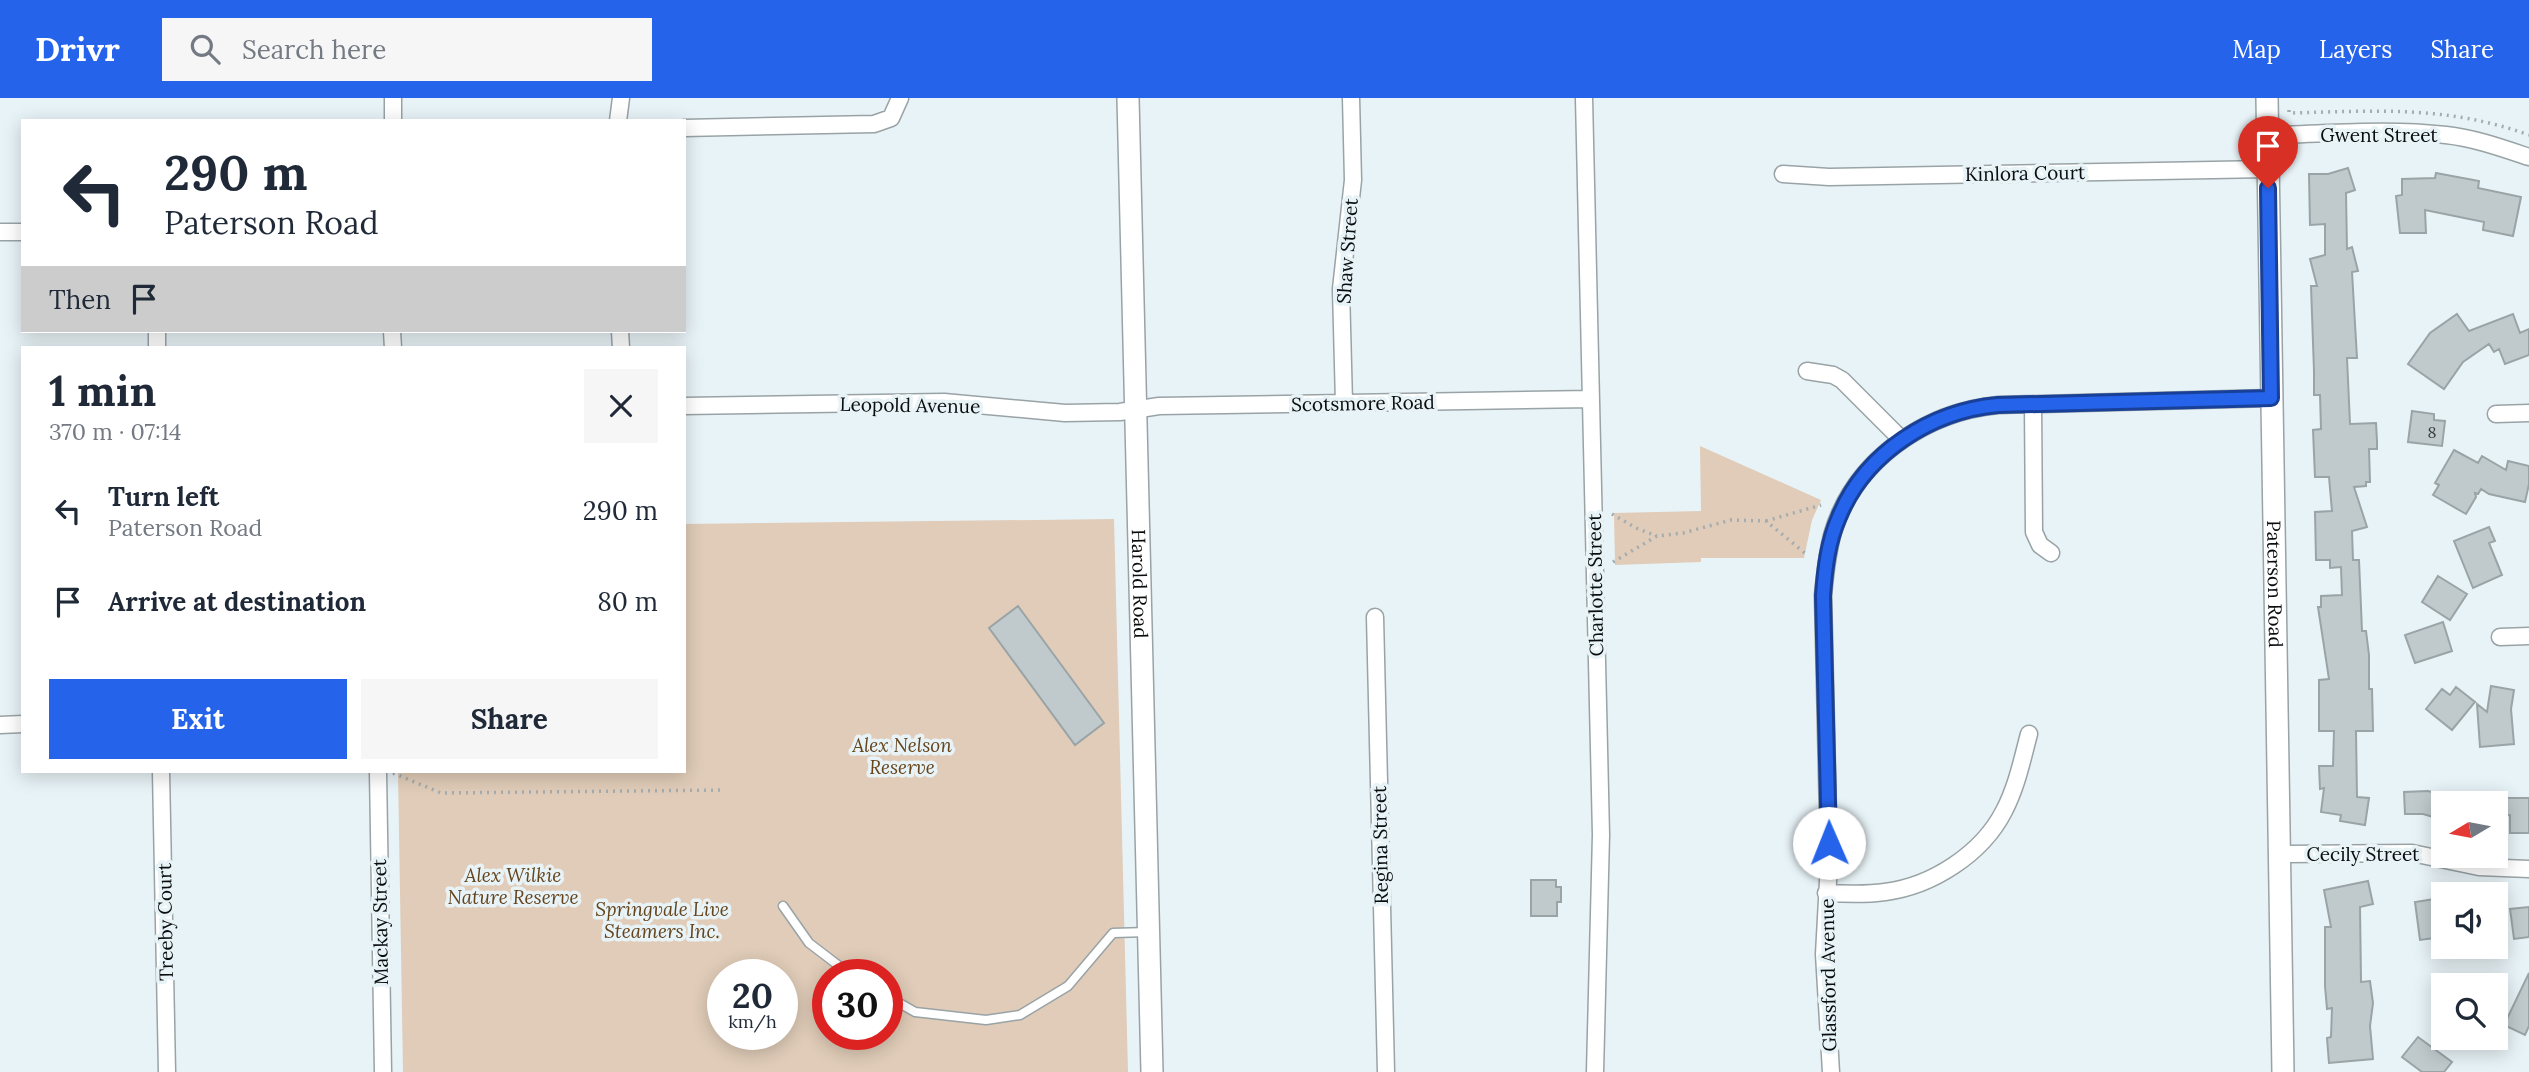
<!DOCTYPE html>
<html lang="en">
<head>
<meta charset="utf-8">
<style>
	body { margin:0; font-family:Lora,serif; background:#f6f6f7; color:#1f2937; height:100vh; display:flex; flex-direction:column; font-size:26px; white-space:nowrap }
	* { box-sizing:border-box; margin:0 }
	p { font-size:23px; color:#747a83 }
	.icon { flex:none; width:38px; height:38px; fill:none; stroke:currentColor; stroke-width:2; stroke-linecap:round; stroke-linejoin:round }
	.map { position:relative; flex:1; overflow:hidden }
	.panel { position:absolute; left:21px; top:248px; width:665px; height:427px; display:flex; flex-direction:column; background:#fff; border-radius:0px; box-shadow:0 4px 18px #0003 }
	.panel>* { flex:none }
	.top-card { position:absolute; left:21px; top:21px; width:665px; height:214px; border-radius:0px; box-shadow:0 4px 18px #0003; background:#fff; color:#1f2937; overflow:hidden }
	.needle { width:46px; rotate:260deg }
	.tools { position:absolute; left:2431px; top:693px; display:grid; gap:14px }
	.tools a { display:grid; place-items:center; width:77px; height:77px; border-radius:0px; background:#fff; box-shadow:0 4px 18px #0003; font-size:35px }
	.speed { position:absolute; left:707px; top:861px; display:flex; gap:14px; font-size:35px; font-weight:700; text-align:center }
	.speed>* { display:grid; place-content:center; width:91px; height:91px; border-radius:50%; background:#fff; box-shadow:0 4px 18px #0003; line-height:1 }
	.speed small { font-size:18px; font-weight:400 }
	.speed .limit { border:10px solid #d22; background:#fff; color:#111 }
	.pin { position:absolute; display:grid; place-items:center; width:60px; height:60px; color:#fff; margin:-72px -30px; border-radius:50% 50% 50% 0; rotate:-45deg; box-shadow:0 0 7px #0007 }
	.pin .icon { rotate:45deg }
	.me { position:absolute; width:77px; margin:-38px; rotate:359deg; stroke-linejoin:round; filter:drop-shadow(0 0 5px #0008) }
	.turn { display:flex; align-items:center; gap:24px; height:147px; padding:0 28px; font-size:32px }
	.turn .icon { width:91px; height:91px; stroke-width:2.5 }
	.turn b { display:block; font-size:49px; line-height:60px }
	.then { display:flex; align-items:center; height:66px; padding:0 28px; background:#0003; gap:14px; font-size:26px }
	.round { display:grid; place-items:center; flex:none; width:74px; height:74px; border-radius:0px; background:#f6f6f7 }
	.head { display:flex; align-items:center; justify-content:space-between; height:119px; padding:0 28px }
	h1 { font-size:42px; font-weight:700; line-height:52px }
	.cta { display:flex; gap:14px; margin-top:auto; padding:14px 28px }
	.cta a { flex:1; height:80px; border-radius:0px; background:#2563eb; color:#fff; font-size:28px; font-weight:700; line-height:80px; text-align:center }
	.cta a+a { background:#f6f6f7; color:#1f2937 }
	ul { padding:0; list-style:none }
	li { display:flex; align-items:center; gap:21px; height:91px; padding:0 28px }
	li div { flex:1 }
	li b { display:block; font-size:26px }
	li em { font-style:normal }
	header { display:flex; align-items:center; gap:42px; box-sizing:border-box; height:98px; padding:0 35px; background:#2563eb; color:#fff }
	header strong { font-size:33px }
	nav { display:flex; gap:38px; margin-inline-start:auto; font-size:24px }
	.search { width:490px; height:63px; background:#f6f6f7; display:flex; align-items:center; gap:18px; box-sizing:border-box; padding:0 24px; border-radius:0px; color:#747a83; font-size:26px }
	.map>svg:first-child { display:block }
	.green { fill:#e0ccb8; fill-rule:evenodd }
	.building { fill:#c0cacd; stroke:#9aa4a7; stroke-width:2 }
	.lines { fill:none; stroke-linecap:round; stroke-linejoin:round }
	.service-casing { stroke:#99a3a6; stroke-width:11 }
	.minor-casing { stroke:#99a3a6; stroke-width:19 }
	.tertiary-casing { stroke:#99a3a6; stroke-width:24 }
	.path { stroke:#a3acaf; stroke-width:3.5; stroke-dasharray:2 5; stroke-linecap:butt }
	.service { stroke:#fff; stroke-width:8 }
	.minor { stroke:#fff; stroke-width:16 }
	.tertiary { stroke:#fff; stroke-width:21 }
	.route-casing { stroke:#184099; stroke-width:18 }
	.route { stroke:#2563eb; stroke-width:12 }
	.labels { text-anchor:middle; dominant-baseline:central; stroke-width:7; stroke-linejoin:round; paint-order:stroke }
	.number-label { font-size:16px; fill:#383c3e }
	.street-label { font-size:19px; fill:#0a0d0e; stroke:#e8f3f7 }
	.park-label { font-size:19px; font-style:italic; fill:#65441c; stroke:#e8f3f7 }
</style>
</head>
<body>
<header>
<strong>Drivr</strong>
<div class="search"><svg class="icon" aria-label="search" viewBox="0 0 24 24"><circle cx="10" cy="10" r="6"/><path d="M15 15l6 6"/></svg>Search here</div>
<nav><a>Map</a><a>Layers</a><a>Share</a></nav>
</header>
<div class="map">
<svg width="2529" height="974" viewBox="0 0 2529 974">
	<rect width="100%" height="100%" fill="#e8f3f7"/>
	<path class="green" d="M1700 348 1821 402 1812 422 1804 460H1701V464L1615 467 1614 415 1701 413Z
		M1114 421 1128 974H403L398 674H684V426ZM723 877H782V936H723ZM828 877H887V936H828Z"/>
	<path class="building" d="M2348 70 2355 92 2346 95 2347 151 2352 149 2358 173 2352 174 2357 260H2347L2350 326 2376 325 2377 343V351H2369L2370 384H2366V388L2354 389 2367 429 2352 433 2353 462H2359L2362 533H2366L2369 557V591H2372L2373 633H2356L2357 699 2369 700 2365 727 2340 723 2341 717 2321 714 2324 690 2320 691 2319 668H2333L2334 633H2319V582L2329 581 2318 509H2321V498L2342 497 2341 469 2330 470V462H2316L2315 414 2332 413 2329 379H2315L2313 332 2321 331 2320 297H2314V273L2311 188H2317L2310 161 2325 157V126L2310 127 2309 76H2328Z
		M2436 75 2479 83 2478 90 2521 99 2513 138 2483 132 2484 124 2425 112 2426 135H2400L2396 98 2402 97V81L2435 80Z
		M2457 216 2469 233 2513 216 2520 235 2529 231V257L2505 266 2499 251 2494 254 2489 246 2463 264 2444 291 2408 266 2430 235Z
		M2412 313 2434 316V322L2445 323 2442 348 2408 344Z
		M2454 352 2478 365 2482 358 2506 372 2508 363 2529 368V386L2525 404 2489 396 2481 391 2478 396 2475 395 2476 399 2466 416 2433 397 2439 387 2435 385Z
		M2489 429 2495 443 2489 445 2502 477 2473 490 2454 443Z
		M2438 478 2467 496 2450 522 2422 504Z
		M1018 508 1104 625 1075 647 989 530Z
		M2443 524 2452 553 2415 565 2405 537Z
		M2491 588 2514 592 2511 611 2514 646 2480 649 2477 606 2487 614Z
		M2456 589 2475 604 2452 632 2426 611 2442 591 2450 597Z
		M2428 693 2443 697V722L2423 716H2405L2404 694Z
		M2496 700H2529V735H2510V717L2496 718Z
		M1531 782H1556V789H1561V804H1557V818H1531Z
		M2368 783 2373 806 2360 809 2361 884 2370 883 2373 905 2370 928 2373 961 2329 965 2327 940 2331 939 2332 910 2327 911 2325 888V829H2331L2324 792Z
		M2441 800 2443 839 2420 842 2415 804Z
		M2529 809V839L2514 841 2510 811Z
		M2529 875V928L2525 937 2504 927Z
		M2418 939 2452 964 2444 974H2422L2402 959Z"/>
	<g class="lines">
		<g class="service-casing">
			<path id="service" d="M783 808 809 845 851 877
				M887 898 915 914 986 922 1020 917 1068 888 1113 835 1148 834"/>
		</g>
		<g class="minor-casing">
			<path id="minor" d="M1584 0 1601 737 1595 974
				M393 23V0
				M618 23 621 0
				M684 30 874 26 891 20 900 0
				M2268 37C2327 36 2387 30 2446 37 2474 40 2502 50 2529 59
				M1783 76 1829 79 2268 71
				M0 134H23
				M157 233V250
				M392 233 393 250
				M620 233 621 250
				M1807 273 1833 277 1842 282 1902 342
				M1344 305 1341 191 1353 82 1351 0
				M2033 306 2034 434 2040 447 2051 455
				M684 308 944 304 1065 315 1120 314 1159 308 1591 301
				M2496 316 2529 315
				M1375 519 1386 974
				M2500 539 2529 538
				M0 627 23 626
				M161 674 167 974
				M378 674 383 974
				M2279 756 2412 755 2479 769 2529 771
				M1826 795C1845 796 1865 797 1885 794 1932 788 1982 756 2004 713 2017 688 2022 662 2029 636
				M1831 974 1824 856 1829 765 1823 497C1825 476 1827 455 1833 434 1855 362 1925 314 1998 307L2271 300"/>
		</g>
		<g class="tertiary-casing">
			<g id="tertiary">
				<path id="s1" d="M1128 0 1152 974"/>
				<path id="s2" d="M2267 0 2283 974"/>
			</g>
		</g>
		<path class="path" d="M2289 12V15C2375 13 2446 7 2529 37
			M1612 416 1636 430 1657 438
			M1766 423 1821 407
			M1613 464 1657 438 1683 435 1731 422 1766 423 1806 456
			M393 675 441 695 725 692"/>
		<use href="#service" class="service"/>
		<use href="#minor" class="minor"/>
		<use href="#tertiary" class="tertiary"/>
	</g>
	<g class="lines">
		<g class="route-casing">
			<path id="route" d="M1829 745 1823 498C1825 470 1828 444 1839 419 1865 355 1931 313 1998 307L2271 300 2268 90"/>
		</g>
		<use href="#route" class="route"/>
	</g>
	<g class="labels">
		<g class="number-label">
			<text x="2432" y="334">8</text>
		</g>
		<g class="street-label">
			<text x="2379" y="37">Gwent Street</text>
			<text transform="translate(2025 75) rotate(-1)">Kinlora Court</text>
			<text transform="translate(1347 153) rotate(-86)">Shaw Street</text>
			<text transform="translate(1363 305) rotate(-1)">Scotsmore Road</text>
			<text transform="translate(910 307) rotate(1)">Leopold Avenue</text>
			<text stroke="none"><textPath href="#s1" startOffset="486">Harold Road</textPath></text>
			<text transform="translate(1595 487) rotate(-91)">Charlotte Street</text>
			<text stroke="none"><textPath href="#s2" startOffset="486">Paterson Road</textPath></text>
			<text transform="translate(1380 747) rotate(-91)">Regina Street</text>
			<text x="2363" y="756">Cecily Street</text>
			<text transform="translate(165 824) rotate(-91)">Treeby Court</text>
			<text transform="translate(380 824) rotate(-91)">Mackay Street</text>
			<text transform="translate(1828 877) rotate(-91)">Glassford Avenue</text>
		</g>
		<g class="park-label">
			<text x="902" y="647">Alex Nelson<tspan x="902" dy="22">Reserve</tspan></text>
			<text x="513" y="777">Alex Wilkie<tspan x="513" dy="22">Nature Reserve</tspan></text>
			<text x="662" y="811">Springvale Live<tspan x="662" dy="22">Steamers Inc.</tspan></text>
		</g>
	</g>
</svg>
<div class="tools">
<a><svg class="needle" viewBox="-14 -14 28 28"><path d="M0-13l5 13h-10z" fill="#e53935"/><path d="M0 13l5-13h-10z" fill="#747a83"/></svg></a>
<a><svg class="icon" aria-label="sound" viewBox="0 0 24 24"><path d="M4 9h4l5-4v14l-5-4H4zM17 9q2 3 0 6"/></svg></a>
<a><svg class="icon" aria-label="search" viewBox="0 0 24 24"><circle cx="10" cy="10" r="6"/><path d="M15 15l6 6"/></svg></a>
</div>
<div class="speed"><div>20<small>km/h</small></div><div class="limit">30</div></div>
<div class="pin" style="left:2268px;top:90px;background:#d93025"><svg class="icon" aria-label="arrive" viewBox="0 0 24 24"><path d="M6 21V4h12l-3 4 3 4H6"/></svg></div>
<svg class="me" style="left:1829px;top:745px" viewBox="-20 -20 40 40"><circle r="19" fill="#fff"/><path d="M0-13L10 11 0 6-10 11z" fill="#2563eb"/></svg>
<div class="top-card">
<div class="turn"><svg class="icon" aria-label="left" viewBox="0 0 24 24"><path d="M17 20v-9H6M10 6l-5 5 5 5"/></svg><div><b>290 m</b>Paterson Road</div></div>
<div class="then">Then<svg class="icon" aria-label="arrive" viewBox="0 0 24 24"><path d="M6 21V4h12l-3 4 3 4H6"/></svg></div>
</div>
<section class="panel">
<div class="head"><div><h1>1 min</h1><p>370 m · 07:14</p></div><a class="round"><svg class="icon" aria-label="close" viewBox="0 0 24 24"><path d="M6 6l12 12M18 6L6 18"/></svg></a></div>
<ul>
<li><svg class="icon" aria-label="left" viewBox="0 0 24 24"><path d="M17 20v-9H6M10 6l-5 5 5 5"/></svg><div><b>Turn left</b><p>Paterson Road</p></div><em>290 m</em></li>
<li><svg class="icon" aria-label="arrive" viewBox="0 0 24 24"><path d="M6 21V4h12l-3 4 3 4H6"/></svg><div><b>Arrive at destination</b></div><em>80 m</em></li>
</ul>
<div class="cta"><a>Exit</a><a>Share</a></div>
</section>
</div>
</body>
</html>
